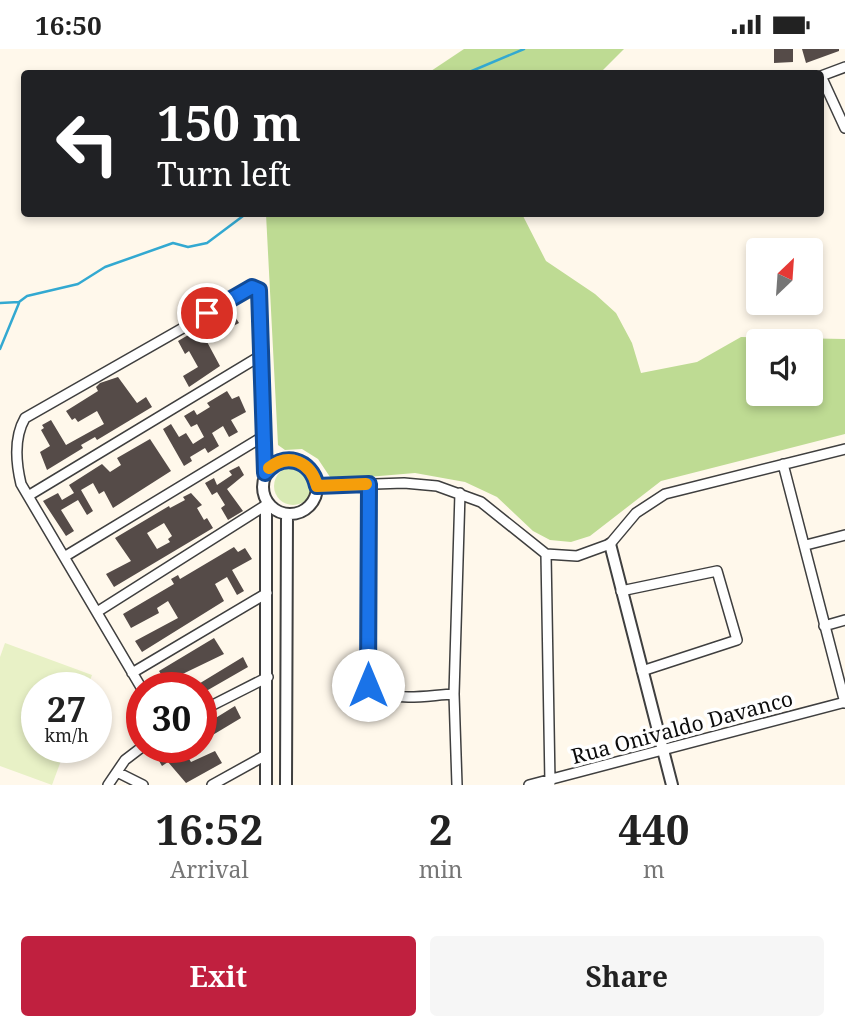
<!DOCTYPE html>
<html lang="en">
<head>
<meta charset="utf-8">
<style>
	body { margin:0; font-family:"Noto Serif",serif; background:#f6f6f6; color:#222; height:100vh; display:flex; flex-direction:column; font-size:26px; white-space:nowrap }
	* { box-sizing:border-box; margin:0 }
	p { font-size:23px; color:#767676 }
	.icon { flex:none; width:38px; height:38px; fill:none; stroke:currentColor; stroke-width:2; stroke-linecap:round; stroke-linejoin:round }
	.map { position:relative; height:736px; overflow:hidden }
	.panel { display:flex; flex-direction:column; background:#fff; flex:1 }
	.panel>* { flex:none }
	.top-card { position:absolute; left:21px; top:21px; width:803px; height:147px; border-radius:7px; box-shadow:0 4px 10px #0003; background:#202124; color:#fff; overflow:hidden }
	.needle { width:46px; rotate:25deg }
	.tools { position:absolute; left:746px; top:189px; display:grid; gap:14px }
	.tools a { display:grid; place-items:center; width:77px; height:77px; border-radius:7px; background:#fff; box-shadow:0 4px 10px #0003; font-size:35px }
	.speed { position:absolute; left:21px; top:623px; display:flex; gap:14px; font-size:35px; font-weight:700; text-align:center }
	.speed>* { display:grid; place-content:center; width:91px; height:91px; border-radius:50%; background:#fff; box-shadow:0 4px 10px #0003; line-height:1 }
	.speed small { font-size:18px; font-weight:400 }
	.speed .limit { border:10px solid #d22; background:#fff; color:#111 }
	.pin { position:absolute; display:grid; place-items:center; width:60px; height:60px; color:#fff; margin:-30px; border:4px solid #fff; border-radius:50%; box-shadow:0 2px 7px #0007 }
	.me { position:absolute; width:77px; margin:-38px; rotate:0deg; stroke-linejoin:round; filter:drop-shadow(0 0 5px #0008) }
	.turn { display:flex; align-items:center; gap:24px; height:147px; padding:0 21px; font-size:32px }
	.turn .icon { width:91px; height:91px; stroke-width:2.5 }
	.turn b { display:block; font-size:49px; line-height:60px }
	.eta { display:flex; justify-content:space-evenly; align-items:center; height:119px; text-align:center }
	.eta b { font-size:42px; font-weight:700; line-height:49px }
	.button { display:flex; gap:14px; margin-top:auto; padding:14px 21px }
	.button a { flex:1; height:80px; border-radius:7px; background:#c0203f; color:#fff; font-size:28px; font-weight:700; line-height:80px; text-align:center }
	.button a+a { background:#f6f6f6; color:#222 }
	.status { display:flex; justify-content:space-between; align-items:center; height:49px; padding:0 35px; background:#fff; direction:ltr }
	.status svg { height:19px; fill:currentColor }
	.map>svg:first-child { display:block }
	.green { fill:#d8eab4 }
	.forest { fill:#bedb93; fill-rule:evenodd }
	.pitch { fill:#e8f1c6 }
	.lines { fill:none; stroke-linecap:round; stroke-linejoin:round }
	.stream { stroke:#33a9d1; stroke-width:2.5 }
	.building { fill:#554b48; fill-rule:evenodd }
	.minor-casing { stroke:#3f3f3f; stroke-width:12 }
	.tertiary-casing { stroke:#3f3f3f; stroke-width:14 }
	.minor { stroke:#fff; stroke-width:9 }
	.tertiary { stroke:#fff; stroke-width:10 }
	.route-casing { stroke:#114b97; stroke-width:18 }
	.route { stroke:#1a73e8; stroke-width:12 }
	.slow { stroke:#f59e0b; stroke-width:12 }
	.labels { text-anchor:middle; dominant-baseline:central; stroke-width:7; stroke-linejoin:round; paint-order:stroke }
	.street-label { font-size:21px; fill:#0c0c0c; stroke:#fff }
</style>
</head>
<body>
<div class="status"><b>16:50</b><svg viewBox="0 0 49 12"><path d="M0 12V9h3v3zM5 12V6h3v6zM10 12V3h3v9zM15 12V0h3v12zM26 1h20v11H26zM47 4h2v5h-2z"/></svg></div>
<div class="map">
<svg width="845" height="736" viewBox="0 0 845 736">
	<rect width="100%" height="100%" fill="#fff8eb"/>
	<path class="green" d="M274 437a19 19 0 1 1 38 0a19 19 0 1 1-38 0Z"/>
	<path class="forest" d="M464 0H624L600 24H428Z
		M266 165H522L546 212 595 245 616 264 632 294 641 324 697 313 741 288 845 290V385L661 432 590 487 571 493 550 491 533 482 497 448 465 433 415 424 332 431 318 410 302 400 285 401 278 396ZM758 292H810V345H758Z"/>
	<path class="pitch" d="M5 594 92 626 87 639H37V698H66L52 736 0 717V608Z"/>
	<g class="lines">
		<path class="stream" d="M467 24 524 0
			M0 254 19 253 27 247 78 235 105 218 173 194 188 198 207 194 247 164
			M0 300 19 254"/>
	</g>
	<path class="building" d="M774 0H793V13L774 14Z
		M802 0H839V2L806 14Z
		M231 261 239 274 206 291 220 317 189 338 183 327 198 318 189 302 185 305 178 292Z
		M118 328 137 354 146 348 152 358 97 391 95 388 81 396 83 399 47 421 40 403 50 397 41 381 44 379 42 376 51 371 66 396 104 375 97 362 78 373 75 369 72 371 66 362 98 342 96 338 100 334Z
		M227 342 232 350 239 347 246 363 231 371 238 383 229 388 223 377 212 384 219 397 208 404 205 399 190 408 192 412 184 417 163 380 171 375 179 388 186 384 193 395 204 388 197 375 191 378 184 367 194 361 197 366 210 358 207 354Z
		M150 390 171 422 113 459 104 442 99 445 93 434 81 441 93 462 87 466 78 451 61 461 74 482 66 487 43 452 58 444 62 451 74 444 69 436 102 415 110 423 121 416 117 409Z
		M239 417 244 426 227 440 243 462 228 471 221 459 225 456 217 443 212 446 205 434 214 429 217 436 232 426 229 422Z
		M191 444 202 456 197 459 204 471 207 469 213 479 114 538 106 525 131 512 115 489 169 457 170 459 185 451 183 448ZM164 474 172 487 168 490 170 493 157 500 147 484Z
		M234 498 238 503 245 499 252 510 232 521 244 542 237 546 227 528 215 535 224 552 142 603 135 592 178 569 168 552 157 559 159 564 131 579 123 565 174 535 171 530 178 526 180 530Z
		M214 589 224 605 166 633 159 622Z
		M243 608 248 618 201 645V639H192Z
		M235 657 241 669 201 693V678Z
		M166 698H182L191 713 215 702 222 714 186 734 168 713 162 717 155 705Z"/>
	<g class="lines">
		<g class="minor-casing">
			<path id="minor" d="M821 27 845 79
				M821 27 845 18
				M783 415 845 654
				M369 435 368 636C392 655 426 646 454 645
				M317 437 404 434 437 437 481 453 546 505 577 507 610 495 636 464 665 445 845 400
				M28 447 262 306
				M806 496 845 486
				M546 505 550 734
				M64 508 264 387
				M621 542 717 522 737 591 642 622
				M97 563 266 456
				M824 577 845 571
				M132 624 267 544
				M142 640 21 435C16 414 14 388 25 369L255 238 260 244 265 424
				M201 662 268 628
				M117 723 143 736
				M108 736 125 711 142 698
				M212 736 266 706
				M457 736 454 645 460 444
				M529 736 845 653"/>
		</g>
		<g class="tertiary-casing">
			<path id="tertiary" d="M263 438a27 27 0 1 1 54 0a27 27 0 1 1-54 0Z
				M610 495 672 736
				M266 736V456
				M286 736 287 466"/>
		</g>
		<use href="#minor" class="minor"/>
		<use href="#tertiary" class="tertiary"/>
	</g>
	<g class="lines">
		<g class="route-casing">
			<path id="route" d="M207 264 252 238 259 241 265 424C283 402 311 410 317 437L369 435 368 636"/>
		</g>
		<use href="#route" class="route"/>
		<path class="slow" d="M269 419C289 403 311 413 317 437L366 435"/>
	</g>
	<g class="labels">
		<g class="street-label">
			<text transform="translate(682 678) rotate(-15)">Rua Onivaldo Davanco</text>
		</g>
	</g>
</svg>
<div class="tools">
<a><svg class="needle" viewBox="-14 -14 28 28"><path d="M0-13l5 13h-10z" fill="#e53935"/><path d="M0 13l5-13h-10z" fill="#767676"/></svg></a>
<a><svg class="icon" aria-label="sound" viewBox="0 0 24 24"><path d="M4 9h4l5-4v14l-5-4H4zM17 9q2 3 0 6"/></svg></a>
</div>
<div class="speed"><div>27<small>km/h</small></div><div class="limit">30</div></div>
<div class="pin" style="left:207px;top:264px;background:#d93025"><svg class="icon" aria-label="arrive" viewBox="0 0 24 24"><path d="M6 21V4h12l-3 4 3 4H6"/></svg></div>
<svg class="me" style="left:368px;top:636px" viewBox="-20 -20 40 40"><circle r="19" fill="#fff"/><path d="M0-13L10 11 0 6-10 11z" fill="#1a73e8"/></svg>
<div class="top-card">
<div class="turn"><svg class="icon" aria-label="left" viewBox="0 0 24 24"><path d="M17 20v-9H6M10 6l-5 5 5 5"/></svg><div><b>150 m</b>Turn left</div></div>
</div>
</div>
<section class="panel">
<div class="eta">
<div><b>16:52</b><p>Arrival</p></div>
<div><b>2</b><p>min</p></div>
<div><b>440</b><p>m</p></div>
</div>
<div class="button"><a>Exit</a><a>Share</a></div>
</section>
</body>
</html>
